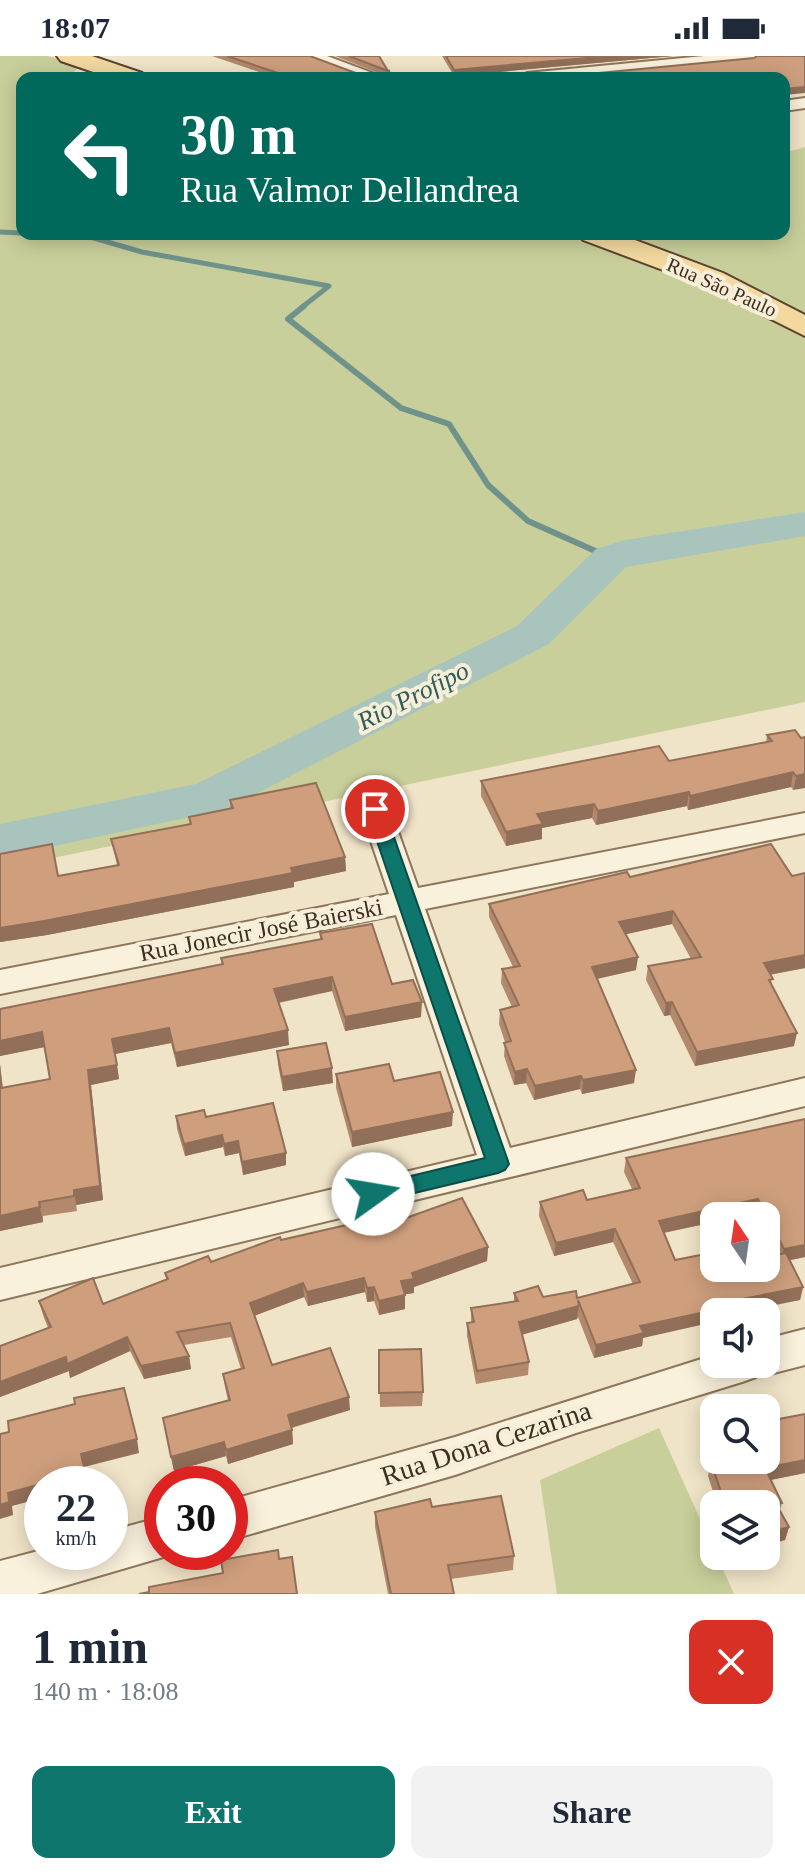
<!DOCTYPE html>
<html lang="en">
<head>
<meta charset="utf-8">
<style>
	body { margin:0; font-family:Georgia,serif; background:#f2f2f3; color:#1f2937; height:100vh; display:flex; flex-direction:column; font-size:30px; white-space:nowrap }
	* { box-sizing:border-box; margin:0 }
	p { font-size:26px; color:#747a83 }
	.icon { flex:none; width:44px; height:44px; fill:none; stroke:currentColor; stroke-width:2; stroke-linecap:round; stroke-linejoin:round }
	.map { position:relative; height:1538px; overflow:hidden }
	.drawer { display:flex; flex-direction:column; background:#fff; flex:1 }
	.drawer>* { flex:none }
	.top-card { position:absolute; left:16px; top:16px; width:774px; height:168px; border-radius:16px; box-shadow:0 4px 20px #0003; background:#00695c; color:#fff; overflow:hidden }
	.needle { width:52px; rotate:347deg }
	.fabs { position:absolute; left:700px; top:1146px; display:grid; gap:16px }
	.fabs a { display:grid; place-items:center; width:80px; height:80px; border-radius:16px; background:#fff; box-shadow:0 4px 20px #0003; font-size:40px }
	.speed { position:absolute; left:24px; top:1410px; display:flex; gap:16px; font-size:40px; font-weight:700; text-align:center }
	.speed>* { display:grid; place-content:center; width:104px; height:104px; border-radius:50%; background:#fff; box-shadow:0 4px 20px #0003; line-height:1 }
	.speed small { font-size:20px; font-weight:400 }
	.speed .limit { border:12px solid #d22; background:#fff; color:#111 }
	.pin { position:absolute; display:grid; place-items:center; width:68px; height:68px; color:#fff; margin:-34px; border:4px solid #fff; border-radius:50%; box-shadow:0 2px 8px #0007 }
	.me { position:absolute; width:88px; margin:-44px; rotate:77deg; stroke-linejoin:round; filter:drop-shadow(0 0 6px #0008) }
	.turn { display:flex; align-items:center; gap:28px; height:168px; padding:0 32px; font-size:36px }
	.turn .icon { width:104px; height:104px; stroke-width:2.5 }
	.turn b { display:block; font-size:56px; line-height:68px }
	.round { display:grid; place-items:center; flex:none; width:84px; height:84px; border-radius:16px; background:#f2f2f3 }
	.summary { display:flex; align-items:center; justify-content:space-between; height:136px; padding:0 32px }
	h1 { font-size:48px; font-weight:700; line-height:60px }
	.button { display:flex; gap:16px; margin-top:auto; padding:16px 32px }
	.button a { flex:1; height:92px; border-radius:16px; background:#0f766e; color:#fff; font-size:32px; font-weight:700; line-height:92px; text-align:center }
	.button a+a { background:#f2f2f3; color:#1f2937 }
	.status { display:flex; justify-content:space-between; align-items:center; height:56px; padding:0 40px; background:#fff; direction:ltr }
	.status svg { height:22px; fill:currentColor }
	.map>svg:first-child { display:block }
	.green { fill:#c9cf9b }
	.lines { fill:none; stroke-linecap:round; stroke-linejoin:round }
	.stream-far1 { stroke:#6f938a; stroke-width:5 }
	.stream { stroke:#6f938a; stroke-width:6 }
	.river { fill:#a9c4bc; fill-rule:evenodd }
	.minor-casing { stroke:#8d765c; stroke-width:4 }
	.primary-casing { stroke:#5b4430; stroke-width:4 }
	.minor { fill:#faf1dc; fill-rule:evenodd }
	.primary { fill:#f3d9a0; fill-rule:evenodd }
	.wall { fill:#b2896c; fill-rule:evenodd }
	.shaded-wall { fill:#916f58 }
	.building { fill:#cf9f7d; stroke:#916f58; stroke-width:2 }
	.route { fill:#0f766e; stroke:#0a4d48; stroke-width:2 }
	.labels { text-anchor:middle; dominant-baseline:central; stroke-width:8; stroke-linejoin:round; paint-order:stroke }
	.far-street-label { font-size:20px; fill:#3d2e20; stroke:#f7eed8 }
	.street-label { font-size:24px; fill:#3d2e20; stroke:#f7eed8 }
	.water-label { font-size:26px; font-style:italic; fill:#2f5d5a; stroke:#f7eed8 }
	.near-street-label { font-size:28px; fill:#3d2e20; stroke:#f7eed8 }
</style>
</head>
<body>
<div class="status"><b>18:07</b><svg viewBox="0 0 49 12"><path d="M0 12V9h3v3zM5 12V6h3v6zM10 12V3h3v9zM15 12V0h3v12zM26 1h20v11H26zM47 4h2v5h-2z"/></svg></div>
<div class="map">
<svg width="805" height="1538" viewBox="0 0 805 1538">
	<rect width="100%" height="100%" fill="#f0e4c8"/>
	<path class="green" d="M0 0H48L79 10 69 22H22V178H784V97L805 91V646L0 813Z
		M659 1372 734 1538H557L540 1424Z"/>
	<g class="lines">
		<path class="stream-far1" d="M0 176 22 177
			M80 178 142 196 329 230 301 252"/>
		<path class="stream" d="M304 250 288 263 401 352 449 368 488 429 528 465 611 502"/>
		<path class="river" d="M805 456V480L626 511 549 588 226 753 0 802V768L196 728 517 570 596 493 625 484Z"/>
		<g class="minor-casing">
			<path id="minor" d="M303 0H327L386 22H362Z
				M704 0H761L753 5 577 22H519L527 17Z
				M805 42V52L784 55V45Z
				M375 743 386 746 390 753 418 832 805 757V777L425 853 510 1092 805 1022V1050L0 1244V1212L477 1099 396 859 0 938V914L389 838 360 753 364 746Z
				M805 1273V1309L766 1319 758 1316 756 1321 742 1326 576 1377 455 1419 230 1484V1444L455 1381 714 1299V1308H766V1283Z
				M162 1461V1496L177 1497 37 1538H0V1505L42 1494 110 1496V1475Z"/>
		</g>
		<g class="primary-casing">
			<path id="primary" d="M57 0H92L142 17 146 22H111L61 5Z
				M579 178H619L723 217 805 259V280L703 229 583 184Z"/>
		</g>
		<use href="#minor" class="minor"/>
		<use href="#primary" class="primary"/>
	</g>
	<path class="wall" d="M212 0H310L361 19 386 20 335 0H379L392 22H277Z
		M442 0H673L454 20Z
		M767 679 801 682 805 681 793 734 791 731 688 754 687 750 596 769 592 762 542 772V783L506 790 481 740V725L669 705 766 687Z
		M230 744 345 801 346 815 294 826V831L47 879 0 886V798L58 820 117 809 111 783 190 768 189 761 230 753Z
		M630 821 805 912 770 919 772 929 794 990 695 1010 670 959 664 960 646 924 648 910 691 903 672 868 626 878 636 914 597 923 634 1027 582 1038 580 1033 534 1044 526 1027 514 1029 504 1000 505 986 499 968 500 954 512 951 501 927 502 913 513 911 489 861V848Z
		M320 877 392 928 421 961 345 975 332 935 279 947 289 989 177 1011 171 987 115 998 119 1023 91 1029 103 1144 76 1149 77 1155 43 1160V1166L0 1175V1008L3 1032 50 1023 44 991 0 1000V953L222 909 221 902 320 883Z
		M277 995 333 1027 283 1035 278 1009Z
		M336 1018 452 1070 352 1091 336 1032Z
		M176 1060 206 1061 286 1109 243 1119 239 1097 225 1100 223 1091 185 1100 177 1073Z
		M805 1063V1201L790 1204 803 1231 800 1244 714 1256 643 1282 642 1290 594 1302 578 1261 577 1263 522 1278 529 1306 528 1319 476 1328 467 1280V1267H471V1252L514 1245V1237L543 1241 577 1242 633 1228 613 1186 554 1200 539 1160 540 1146 587 1144 632 1133 624 1116 626 1102ZM755 1157 757 1160H766V1177L777 1199 708 1214 675 1204 664 1177 714 1166V1160H740Z
		M392 1167 488 1191 487 1205 414 1231V1237L404 1238 405 1253 379 1259 374 1245 367 1246 365 1236 308 1250 304 1241 254 1260 272 1309 350 1354 292 1372 293 1388 228 1408 226 1400 174 1415 163 1362 228 1345 225 1331 223 1318 241 1313 231 1281 184 1289 189 1300 191 1313 144 1323 130 1295 70 1322 69 1315 0 1341V1290L48 1272 43 1259 39 1245 103 1248 166 1223 165 1217 211 1206 281 1184Z
		M379 1294 423 1336 422 1350 380 1351Z
		M805 1358V1417L770 1424 782 1447 780 1454 789 1471 785 1484 766 1448H717L708 1420 711 1406 766 1404 768 1365Z
		M432 1451 514 1500 513 1514 451 1523 454 1538H388L375 1471V1456Z"/>
	<path class="shaded-wall" d="M609 0H673L454 20V14Z
		M805 31V37L784 39V33Z
		M793 716 791 731 688 754 690 740Z
		M805 718V732L793 734 796 720Z
		M689 736 687 750 596 769 598 755Z
		M594 748 592 762 542 772V783L506 790V776L537 758Z
		M345 801 346 815 294 826V831L47 879 0 886V872Z
		M673 855 672 868 618 880 619 866Z
		M805 899V912L761 920 764 907Z
		M638 901 636 914 591 924 592 911Z
		M332 921V935L275 947 274 933Z
		M422 946 421 961 345 975V961Z
		M672 946 670 959 664 960 666 947Z
		M169 972 171 987 115 998 112 983Z
		M288 974 289 989 177 1011 175 997Z
		M42 976 45 991 0 1000V985Z
		M797 977 794 990 695 1010 697 996Z
		M0 1008 4 1047 0 1025Z
		M117 1009 119 1023 91 1029 103 1144 76 1149 77 1155 74 1134 88 1014Z
		M332 1012 333 1027 283 1035 282 1021Z
		M527 1013 526 1027 514 1029 515 1016Z
		M636 1014 634 1027 582 1038 583 1024Z
		M581 1020 580 1033 534 1044 535 1030Z
		M453 1056 452 1070 352 1091V1076Z
		M222 1079 223 1091 185 1100 184 1088Z
		M238 1085 239 1097 225 1100 224 1088Z
		M286 1097V1109L243 1119 242 1106Z
		M758 1143 755 1157 740 1160H714V1166L657 1178 659 1165Z
		M39 1146 43 1166 0 1175V1160Z
		M615 1173 613 1186 554 1200 556 1187Z
		M805 1189V1201L781 1206 784 1193Z
		M488 1191 487 1205 414 1231V1237L401 1239V1225L412 1217Z
		M364 1222 365 1236 308 1250 307 1236Z
		M303 1227 304 1241 251 1261 250 1247Z
		M374 1231V1245L367 1246V1232Z
		M803 1231 800 1244 742 1256H714V1266L643 1282 642 1290 594 1302 596 1289 640 1270 722 1247Z
		M405 1239V1253L379 1259V1245Z
		M579 1250 577 1263 518 1280 519 1266Z
		M127 1281 130 1295 70 1322 69 1315 0 1341V1326L66 1301Z
		M189 1300 191 1313 144 1323 141 1310Z
		M349 1341 350 1354 289 1372 288 1359Z
		M292 1374 293 1388 228 1408 226 1394Z
		M137 1383 139 1397 84 1411 88 1428H42V1442L12 1450 13 1459 0 1463V1449L8 1437 81 1398Z
		M224 1386 226 1400 174 1415 171 1401Z
		M805 1404V1417L761 1426 765 1412Z
		M789 1471 785 1484 766 1490V1478Z"/>
	<path class="building" d="M227 0H310L361 19 386 20 389 15 392 21 379 22H293Z
		M349 0H379L388 15Z
		M446 0H609L454 14Z
		M757 0H805V31L784 33V22H530L537 19H578L754 2Z
		M795 674 801 682 805 681V718L796 720 793 716 690 740 689 736 598 755 594 748 537 758 543 768 506 776 481 725 659 690 669 705 772 685 767 679Z
		M316 727 345 801 291 812 293 817 44 865 0 872V798L52 788 58 820 119 809 111 783 191 768 189 761 233 752 230 744Z
		M771 788 792 820 805 817V899L764 907 773 923 769 924 797 977 697 996 672 946 666 947 648 910 701 901 673 855 619 866 638 901 592 911 636 1014 583 1024 581 1020 535 1030 527 1013 515 1016 504 987 511 985 500 954 519 949 502 913 520 910 489 848 627 816 630 821Z
		M372 868 392 928 413 924 422 946 345 961 332 921 274 933 288 974 175 997 169 972 112 983 117 1009 88 1014 100 1130 74 1134V1140L39 1146 40 1151 0 1160V1025L1 1032 50 1023 42 976 0 985V953L223 908 221 902 322 883 320 877Z
		M326 987 332 1012 282 1021 277 995Z
		M389 1008 394 1025 440 1016 453 1056 352 1076 336 1018Z
		M273 1047 286 1097 242 1106 238 1085 224 1088 222 1079 184 1088 176 1060 204 1054 206 1061Z
		M805 1063V1189L784 1193 758 1143 659 1165 675 1204 701 1199 708 1214 716 1212H766V1201L786 1197 803 1231 722 1247 724 1252 640 1270 644 1277 596 1289 578 1244 579 1250 519 1266 529 1306 477 1315 467 1267 474 1266 471 1252 518 1245 514 1237 538 1230 543 1241 576 1235 577 1242 640 1226 615 1173 556 1187 540 1146 583 1134 587 1144 640 1132 626 1102Z
		M462 1142 488 1191 412 1217 414 1223 401 1225 405 1239 379 1245 374 1231 367 1232 364 1222 307 1236 303 1227 250 1247 272 1309 330 1292 349 1341 288 1359 292 1374 226 1394 224 1386 171 1401 163 1362 230 1344 223 1318 244 1312 230 1267 177 1276 189 1300 141 1310 127 1281 67 1308 66 1301 0 1326V1290L51 1271 39 1245 93 1222 103 1248 168 1223 165 1217 208 1200 211 1206 280 1181 281 1184 390 1159 392 1167Z
		M421 1293 423 1336 379 1337V1294Z
		M124 1332 137 1383 81 1398 85 1416 8 1437 9 1446 0 1449V1378L9 1376 8 1365 75 1348 74 1342Z
		M761 1348 763 1352H744Z
		M805 1358V1404L765 1412 782 1447 776 1448 789 1471 766 1478V1448H725L711 1406 720 1404H766V1359L768 1365Z
		M501 1440 514 1500 448 1509 454 1538H391L375 1456 430 1443 432 1451Z
		M278 1494 279 1503 292 1501 297 1538H139L149 1536V1531L223 1517 221 1504Z"/>
	<path class="route" d="M375 747 384 753 509 1108 505 1114 498 1117 373 1147 365 1144 362 1138 365 1131 485 1102 366 753Z"/>
	<g class="labels">
		<g class="far-street-label">
			<text transform="translate(722 231) rotate(24)">Rua São Paulo</text>
		</g>
		<g class="street-label">
			<text transform="translate(261 874) rotate(-11)">Rua Jonecir José Baierski</text>
		</g>
		<g class="water-label">
			<text transform="translate(413 640) rotate(-27)">Rio Profipo</text>
		</g>
		<g class="near-street-label">
			<text transform="translate(486 1387) rotate(-18)">Rua Dona Cezarina</text>
		</g>
	</g>
</svg>
<div class="fabs">
<a><svg class="needle" viewBox="-14 -14 28 28"><path d="M0-13l5 13h-10z" fill="#e53935"/><path d="M0 13l5-13h-10z" fill="#747a83"/></svg></a>
<a><svg class="icon" aria-label="sound" viewBox="0 0 24 24"><path d="M4 9h4l5-4v14l-5-4H4zM17 9q2 3 0 6"/></svg></a>
<a><svg class="icon" aria-label="search" viewBox="0 0 24 24"><circle cx="10" cy="10" r="6"/><path d="M15 15l6 6"/></svg></a>
<a><svg class="icon" aria-label="layers" viewBox="0 0 24 24"><path d="M12 4l9 5-9 5-9-5zM3 14l9 5 9-5"/></svg></a>
</div>
<div class="speed"><div>22<small>km/h</small></div><div class="limit">30</div></div>
<div class="pin" style="left:375px;top:753px;background:#d93025"><svg class="icon" aria-label="arrive" viewBox="0 0 24 24"><path d="M6 21V4h12l-3 4 3 4H6"/></svg></div>
<svg class="me" style="left:373px;top:1138px" viewBox="-20 -20 40 40"><circle r="19" fill="#fff"/><path d="M0-13L10 11 0 6-10 11z" fill="#0f766e"/></svg>
<div class="top-card">
<div class="turn"><svg class="icon" aria-label="left" viewBox="0 0 24 24"><path d="M17 20v-9H6M10 6l-5 5 5 5"/></svg><div><b>30 m</b>Rua Valmor Dellandrea</div></div>
</div>
</div>
<section class="drawer">
<div class="summary"><div><h1>1 min</h1><p>140 m · 18:08</p></div><a class="round" style="background:#d93025;color:#fff"><svg class="icon" aria-label="close" viewBox="0 0 24 24"><path d="M6 6l12 12M18 6L6 18"/></svg></a></div>
<div class="button"><a>Exit</a><a>Share</a></div>
</section>
</body>
</html>
